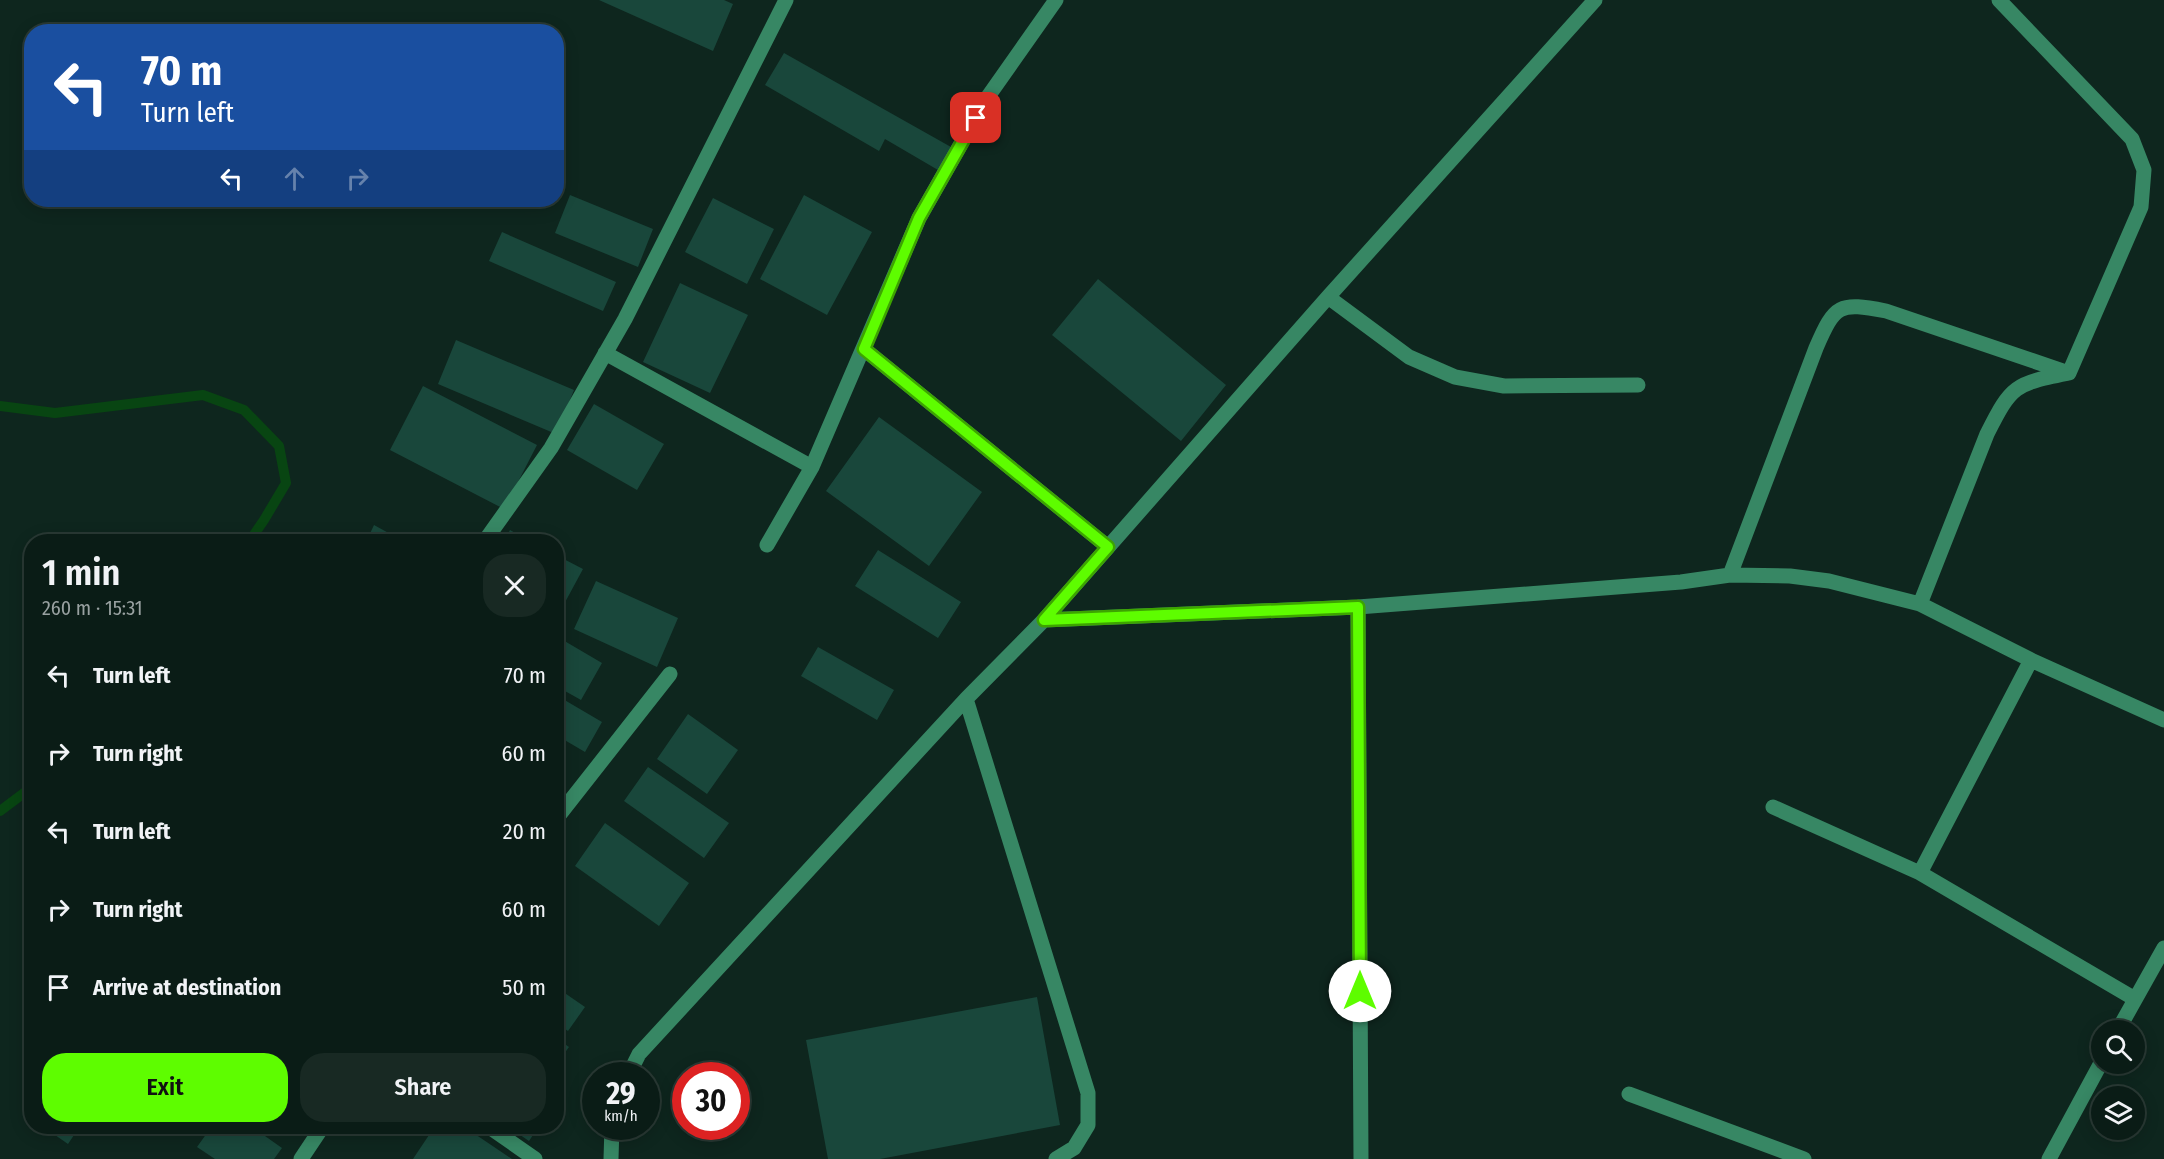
<!DOCTYPE html>
<html lang="en">
<head>
<meta charset="utf-8">
<style>
	body { margin:0; font-family:"Fira Sans Condensed",sans-serif; background:#182923; color:#f1f3f6; height:100vh; display:flex; flex-direction:column; font-size:22px; white-space:nowrap }
	* { box-sizing:border-box; margin:0 }
	p { font-size:20px; color:#99a1a1 }
	.icon { flex:none; width:33px; height:33px; fill:none; stroke:currentColor; stroke-width:2; stroke-linecap:round; stroke-linejoin:round }
	.map { position:relative; flex:1; overflow:hidden }
	.side { position:absolute; left:24px; top:534px; width:540px; height:600px; display:flex; flex-direction:column; background:#0a1c16; border-radius:24px; box-shadow:0 3px 15px #0003,0 0 0 2px #2a3a35 }
	.side>* { flex:none }
	.banner { position:absolute; left:24px; top:24px; width:540px; height:183px; border-radius:24px; box-shadow:0 3px 15px #0003,0 0 0 2px #2a3a35; background:#1a4fa0; color:#fff; overflow:hidden }
	.controls { position:absolute; left:2091px; top:1020px; display:grid; gap:12px }
	.controls a { display:grid; place-items:center; width:54px; height:54px; border-radius:50%; background:#0a1c16; box-shadow:0 3px 15px #0003,0 0 0 2px #2a3a35; font-size:30px }
	.speed { position:absolute; left:582px; top:1062px; display:flex; gap:12px; font-size:30px; font-weight:700; text-align:center }
	.speed>* { display:grid; place-content:center; width:78px; height:78px; border-radius:50%; background:#0a1c16; box-shadow:0 3px 15px #0003,0 0 0 2px #2a3a35; line-height:1 }
	.speed small { font-size:15px; font-weight:400 }
	.speed .limit { border:9px solid #d22; background:#fff; color:#111 }
	.pin { position:absolute; display:grid; place-items:center; width:51px; height:51px; color:#fff; margin:-26px; border-radius:12px; box-shadow:0 3px 9px #0006 }
	.me { position:absolute; width:66px; margin:-33px; rotate:0deg; stroke-linejoin:round; filter:drop-shadow(0 0 4px #0008) }
	.turn { display:flex; align-items:center; gap:21px; height:126px; padding:0 18px; font-size:27px }
	.turn .icon { width:78px; height:78px; stroke-width:2.5 }
	.turn b { display:block; font-size:42px; line-height:51px }
	.lanes { display:flex; align-items:center; height:57px; padding:0 18px; background:#0003; justify-content:center; gap:30px; direction:ltr }
	.lanes .off { opacity:.35 }
	.round { display:grid; place-items:center; flex:none; width:63px; height:63px; border-radius:24px; background:#182923 }
	.overview { display:flex; align-items:center; justify-content:space-between; height:102px; padding:0 18px }
	h1 { font-size:36px; font-weight:600; line-height:45px }
	.cta { display:flex; gap:12px; margin-top:auto; padding:12px 18px }
	.cta a { flex:1; height:69px; border-radius:24px; background:#5efd00; color:#111; font-size:24px; font-weight:600; line-height:69px; text-align:center }
	.cta a+a { background:#182923; color:#f1f3f6 }
	ul { padding:0; list-style:none }
	li { display:flex; align-items:center; gap:18px; height:78px; padding:0 18px }
	li div { flex:1 }
	li b { display:block; font-size:22px }
	li em { font-style:normal }
	.map>svg:first-child { display:block }
	.lines { fill:none; stroke-linecap:round; stroke-linejoin:round }
	.stream { stroke:#084512; stroke-width:10 }
	.building { fill:#19473b }
	.minor { stroke:#378764; stroke-width:15 }
	.route-casing { stroke:#3da400; stroke-width:15 }
	.route { stroke:#5efd00; stroke-width:10 }
</style>
</head>
<body>
<div class="map">
<svg width="2164" height="1159" viewBox="0 0 2164 1159">
	<rect width="100%" height="100%" fill="#0e261e"/>
	<g class="lines">
		<path class="stream" d="M0 406 55 413 203 395 244 410 279 446 286 483 264 520 249 542
			M0 811 32 787"/>
	</g>
	<path class="building" d="M599 0H724L733 4 713 51Z
		M784 53 951 147 938 170 885 139 879 151 765 85Z
		M570 195 653 229 638 267 555 233Z
		M804 195 872 232 827 315 760 279Z
		M713 198 774 229 747 284 685 252Z
		M502 232 616 282 603 311 489 261Z
		M1098 279 1226 385 1181 441 1052 335Z
		M680 283 748 315 710 393 643 362Z
		M456 340 574 390 556 434 438 384Z
		M423 386 537 445 504 509 390 450Z
		M594 404 664 444 637 490 567 450Z
		M879 417 982 492 929 566 826 491Z
		M374 525 405 542H366Z
		M510 530 531 542H504Z
		M878 550 961 602 938 638 855 586Z
		M556 555 583 569 556 619Z
		M596 581 678 618 657 667 574 629Z
		M556 636 602 663 581 700 556 686Z
		M818 647 894 690 877 720 801 676Z
		M556 695 602 722 585 752 556 735Z
		M688 714 738 750 707 794 657 759Z
		M648 767 729 823 704 858 624 801Z
		M605 823 689 883 659 926 575 866Z
		M556 987 585 1007 568 1031 556 1023Z
		M1037 997 1060 1125 880 1159H828L806 1040Z
		M556 1038 569 1047 556 1065Z
		M42 1126H80L68 1144Z
		M212 1126H251L282 1148 274 1159H215L197 1147Z
		M435 1126H463L512 1159H413Z
		M507 1126H539L529 1141Z"/>
	<g class="lines">
		<path class="minor" d="M1328 297 1409 357 1455 377 1504 386 1638 385
			M864 349 1108 547
			M605 353 812 467
			M484 542 551 448 625 319 786 0
			M767 545 812 467 919 218 987 98 1056 0
			M1730 575 1816 348C1835 304 1839 302 1886 311L2069 373
			M1920 604 1987 434C2012 384 2015 384 2069 373L2141 207 2144 170 2132 139 1999 0
			M1358 607 1361 1159
			M1044 620 1358 607 1681 582 1730 575 1790 576 1829 581 1920 604 2031 660 2164 720
			M966 699 1088 1093V1125L1074 1148 1056 1159
			M1773 807 1920 873 2135 999
			M556 819 670 674
			M1920 873 2031 660
			M2118 1030 2164 948
			M628 1076 639 1054 966 699 1044 620 1328 297 1595 0
			M1629 1094 1804 1159
			M488 1126 535 1159
			M301 1159 323 1126
			M611 1159 612 1126
			M2049 1159 2102 1061"/>
	</g>
	<g class="lines">
		<g class="route-casing">
			<path id="route" d="M976 118 919 218 864 349 1108 547 1044 620 1358 607 1360 991"/>
		</g>
		<use href="#route" class="route"/>
	</g>
</svg>
<div class="controls">
<a><svg class="icon" aria-label="search" viewBox="0 0 24 24"><circle cx="10" cy="10" r="6"/><path d="M15 15l6 6"/></svg></a>
<a><svg class="icon" aria-label="layers" viewBox="0 0 24 24"><path d="M12 4l9 5-9 5-9-5zM3 14l9 5 9-5"/></svg></a>
</div>
<div class="speed"><div>29<small>km/h</small></div><div class="limit">30</div></div>
<div class="pin" style="left:976px;top:118px;background:#d93025"><svg class="icon" aria-label="arrive" viewBox="0 0 24 24"><path d="M6 21V4h12l-3 4 3 4H6"/></svg></div>
<svg class="me" style="left:1360px;top:991px" viewBox="-20 -20 40 40"><circle r="19" fill="#fff"/><path d="M0-13L10 11 0 6-10 11z" fill="#5efd00"/></svg>
<div class="banner">
<div class="turn"><svg class="icon" aria-label="left" viewBox="0 0 24 24"><path d="M17 20v-9H6M10 6l-5 5 5 5"/></svg><div><b>70 m</b>Turn left</div></div>
<div class="lanes"><svg class="icon" aria-label="left" viewBox="0 0 24 24"><path d="M17 20v-9H6M10 6l-5 5 5 5"/></svg><svg class="icon off" aria-label="ahead" viewBox="0 0 24 24"><path d="M12 20V5M6 11l6-6 6 6"/></svg><svg class="icon off" aria-label="right" viewBox="0 0 24 24"><path d="M7 20v-9h11M14 6l5 5-5 5"/></svg></div>
</div>
<section class="side">
<div class="overview"><div><h1>1 min</h1><p>260 m · 15:31</p></div><a class="round"><svg class="icon" aria-label="close" viewBox="0 0 24 24"><path d="M6 6l12 12M18 6L6 18"/></svg></a></div>
<ul>
<li><svg class="icon" aria-label="left" viewBox="0 0 24 24"><path d="M17 20v-9H6M10 6l-5 5 5 5"/></svg><div><b>Turn left</b></div><em>70 m</em></li>
<li><svg class="icon" aria-label="right" viewBox="0 0 24 24"><path d="M7 20v-9h11M14 6l5 5-5 5"/></svg><div><b>Turn right</b></div><em>60 m</em></li>
<li><svg class="icon" aria-label="left" viewBox="0 0 24 24"><path d="M17 20v-9H6M10 6l-5 5 5 5"/></svg><div><b>Turn left</b></div><em>20 m</em></li>
<li><svg class="icon" aria-label="right" viewBox="0 0 24 24"><path d="M7 20v-9h11M14 6l5 5-5 5"/></svg><div><b>Turn right</b></div><em>60 m</em></li>
<li><svg class="icon" aria-label="arrive" viewBox="0 0 24 24"><path d="M6 21V4h12l-3 4 3 4H6"/></svg><div><b>Arrive at destination</b></div><em>50 m</em></li>
</ul>
<div class="cta"><a>Exit</a><a>Share</a></div>
</section>
</div>
</body>
</html>
